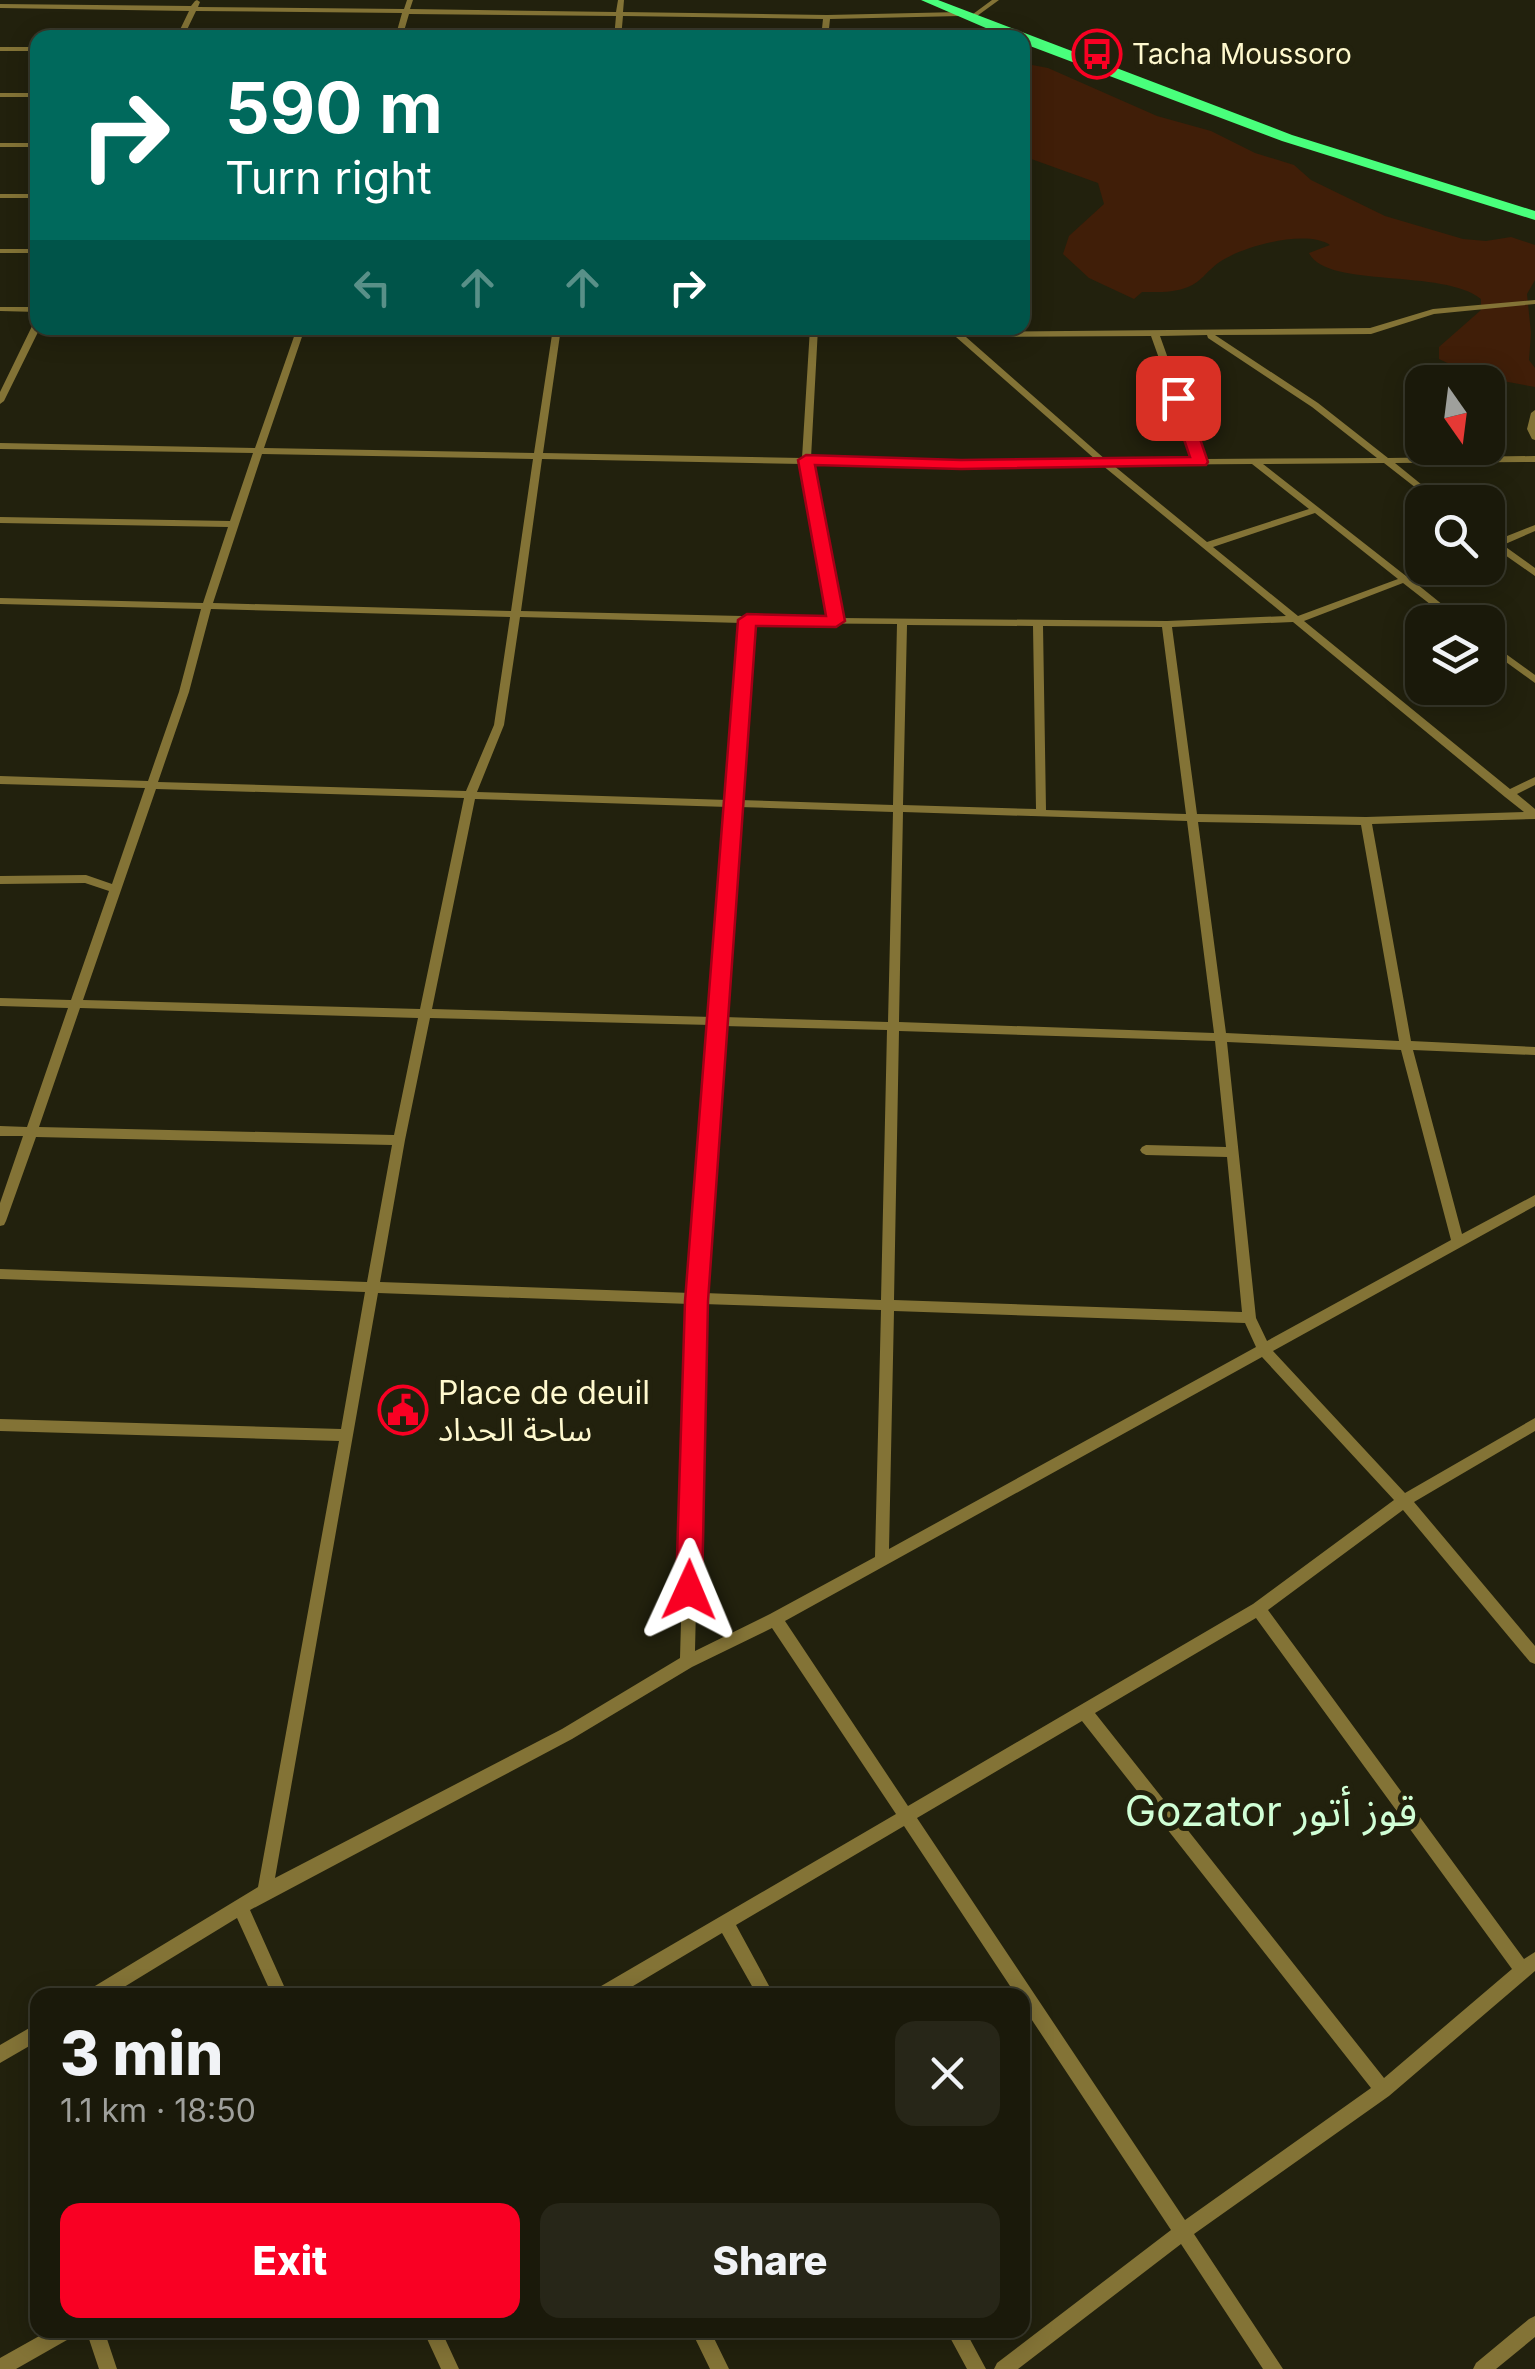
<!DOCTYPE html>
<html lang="en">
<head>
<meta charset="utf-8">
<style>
	body { margin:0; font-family:Inter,"Noto Sans Arabic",sans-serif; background:#272618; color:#f1f3f6; height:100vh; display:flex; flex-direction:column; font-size:38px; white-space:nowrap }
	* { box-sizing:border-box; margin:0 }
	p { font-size:32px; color:#9fa09c }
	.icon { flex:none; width:55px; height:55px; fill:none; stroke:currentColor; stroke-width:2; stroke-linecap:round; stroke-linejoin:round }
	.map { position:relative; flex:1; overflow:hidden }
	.panel { position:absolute; left:30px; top:1988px; width:1000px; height:350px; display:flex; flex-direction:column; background:#1a190a; border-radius:20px; box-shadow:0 5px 25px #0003,0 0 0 2px #38382b }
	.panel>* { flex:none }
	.hud { position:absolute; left:30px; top:30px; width:1000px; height:305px; border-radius:20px; box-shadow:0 5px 25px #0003,0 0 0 2px #38382b; background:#00695c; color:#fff; overflow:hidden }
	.needle { width:65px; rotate:166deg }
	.tools { position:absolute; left:1405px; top:365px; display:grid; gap:20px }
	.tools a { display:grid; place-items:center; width:100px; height:100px; border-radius:20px; background:#1a190a; box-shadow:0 5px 25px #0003,0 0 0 2px #38382b; font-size:50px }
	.pin { position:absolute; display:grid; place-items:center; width:85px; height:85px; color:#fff; margin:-42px; border-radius:20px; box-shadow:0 5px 15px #0006 }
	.me { position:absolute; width:110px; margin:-55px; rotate:1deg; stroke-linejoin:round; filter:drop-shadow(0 0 8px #0008) }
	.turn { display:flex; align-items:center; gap:35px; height:210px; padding:0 30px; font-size:45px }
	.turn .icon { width:130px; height:130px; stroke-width:2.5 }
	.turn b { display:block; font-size:70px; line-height:85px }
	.lanes { display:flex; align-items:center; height:95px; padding:0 30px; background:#0003; justify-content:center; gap:50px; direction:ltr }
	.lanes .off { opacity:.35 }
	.round { display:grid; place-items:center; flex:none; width:105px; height:105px; border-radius:20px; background:#272618 }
	.overview { display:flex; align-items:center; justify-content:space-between; height:170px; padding:0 30px }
	h1 { font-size:60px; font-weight:800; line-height:75px }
	.action { display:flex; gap:20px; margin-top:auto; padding:20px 30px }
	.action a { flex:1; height:115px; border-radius:20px; background:#f90023; color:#fff; font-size:40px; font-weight:800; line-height:115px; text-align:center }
	.action a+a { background:#272618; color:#f1f3f6 }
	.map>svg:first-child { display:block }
	.water { fill:#401e08 }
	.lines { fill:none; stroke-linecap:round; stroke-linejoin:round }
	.street { fill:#837336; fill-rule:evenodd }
	.highway { fill:#49ff7c; fill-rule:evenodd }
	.route { fill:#f90023; stroke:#a20017; stroke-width:2.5 }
	.labels { text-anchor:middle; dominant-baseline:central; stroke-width:10; stroke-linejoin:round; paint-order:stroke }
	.far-poi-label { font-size:28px; fill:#fff9ce; stroke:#22210d; text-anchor:start }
	.poi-label { font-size:32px; fill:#fff9ce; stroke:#22210d; text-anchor:start }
	.near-neighbourhood-label { font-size:42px; fill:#d0ffd6; stroke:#22210d }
</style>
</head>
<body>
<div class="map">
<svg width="1535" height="2369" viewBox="0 0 1535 2369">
	<rect width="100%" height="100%" fill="#22210d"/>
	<path class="water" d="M1027 64 1048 68 1157 116 1211 131 1255 153 1294 165 1311 180 1385 216 1463 239 1486 241 1511 237 1535 245V280L1527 294 1531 333 1529 360 1535 368V387L1475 376 1439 359V347L1481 310V299C1443 268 1326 289 1309 253L1330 245C1306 229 1242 246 1218 263 1208 270 1200 283 1188 287 1173 293 1158 292 1142 292L1134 299 1089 278 1063 254 1069 236 1104 204 1098 183 1023 156V65Z"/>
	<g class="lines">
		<path class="street" d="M197 0 200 2 198 7 404 9 407 0H413L410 9 616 12 618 0H624L623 12 827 15 960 12 963 14 960 16 830 19 828 38H821L823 19 623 16 621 38H614L616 16 409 14 402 38H395L402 13 196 11 183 38H176L189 11 0 8V4L191 6 195 1Z
			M992 0H999L977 16H973V14Z
			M1028 40 1034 41 1022 51V44Z
			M0 47H38V51H0Z
			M0 93H38V97H0Z
			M0 143H38V147H0Z
			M0 194H38V198H0Z
			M0 249H38V253H0Z
			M1535 300V304L1434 314 1371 334 1215 335 1318 403 1388 458 1535 456V462L1395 463 1443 502H1434L1384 463 1263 464 1406 576 1428 568H1439L1438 570 1412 580 1464 622H1453L1403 583 1304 621 1510 789 1535 777V785L1517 794 1535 809V819L1372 824 1411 1041 1535 1047V1055L1413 1050 1462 1234 1535 1195V1206L1273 1351 1405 1493 1535 1418V1431L1414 1502 1535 1646V1664L1530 1662 1403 1510 1268 1610 1524 1959 1535 1952V1971L1389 2096 1194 2234 1283 2369H1263L1181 2244 1018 2369H994L997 2363 1171 2230 1022 2005V1995H1016L904 1826 736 1925 774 1995H757L722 1933 618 1995H594L596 1989 896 1814 772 1628 692 1667 572 1739 250 1910 288 1995H272L237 1918 111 1995H88L90 1989 258 1887 339 1441 0 1431V1419L341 1429 365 1292 0 1279V1269L367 1282 392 1145 36 1137 6 1221 4 1225 0 1226V1203L23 1136H0V1126L27 1127 68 1008 0 1006V998L71 1000 109 891 85 883 0 884V876L86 875 112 884 145 788 0 784V776L148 781 179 692 201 609 0 604V598L203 603 228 527 0 523V517L230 521 253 453 0 449V443L255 448 297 328H305L264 448 534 453 553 328H561L543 453 802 458 810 328H818L811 458 961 461 1096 460 956 337 868 331 864 328H894L958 332 1370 328 1433 309ZM1207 335 1208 338 1312 407 1377 458 1204 459 1160 336ZM1151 336 1195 459 1106 460 966 337ZM262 454 533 459 511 611 213 603ZM542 459 802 464 830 618 521 611ZM811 464 961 467 1102 465 1286 616 1167 621 840 618ZM1252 464 1309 509 1207 542 1113 465ZM1315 513 1398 579 1298 616 1213 547ZM211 609 510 617 494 725 466 791 158 782 189 692ZM520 617 742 623 728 800 477 792 504 725ZM1293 622 1505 797 1524 812 1366 817 1197 814 1172 627ZM752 623 897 624 893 805 739 800ZM907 625 1033 626 1036 809 903 805ZM1043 626 1162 627 1186 814 1046 810ZM156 789 464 798 420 1009 83 1000ZM475 799 728 807 712 1017 432 1009ZM739 807 893 812 888 1022 724 1017ZM903 812 1187 821 1214 1033 899 1022ZM1198 822 1361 825 1399 1041 1226 1033ZM80 1008 418 1018 394 1135 39 1127ZM430 1018 711 1025 691 1293 380 1282 405 1140ZM723 1026 887 1030 881 1300 704 1293ZM899 1031 1215 1041 1226 1147 1146 1145 1142 1147 1140 1150 1142 1153 1146 1155 1227 1157 1242 1312 894 1300ZM1227 1042 1401 1050 1451 1240 1267 1341 1256 1318ZM378 1293 690 1304 680 1658 562 1729 275 1878ZM703 1304 881 1310 875 1557 770 1614 695 1651ZM894 1311 1245 1323 1256 1347 889 1549ZM1262 1357 1394 1500 1253 1604 908 1806 785 1621ZM1256 1618 1512 1969 1384 2078 1095 1713ZM1082 1721 1371 2088 1185 2220 917 1818Z
			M0 307H38V312L0 311Z
			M35 320H38V328H40L4 401 0 404V392Z
			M1535 410V440L1532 439 1527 429 1531 413Z
			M1535 525V531L1503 545 1535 568V576L1495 548H1488L1489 543 1488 535 1497 540Z
			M1488 641 1535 675V683L1488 649Z
			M38 2023V2041L0 2063V2045Z
			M1535 2316V2337L1496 2369H1473L1476 2363 1529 2319Z
			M50 2330H77L74 2336 16 2369H0V2358Z
			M86 2330H104L117 2369H99Z
			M423 2330H441L459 2369H441Z
			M691 2330H710L729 2369H710Z
			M946 2330H965L986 2369H967Z"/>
		<path class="highway" d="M921 0H938L1292 135 1535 211V220L1282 141 1022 43V38H1009Z"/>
	</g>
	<path class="route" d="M1178 393 1186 398 1208 462 1206 465 961 469 815 465 845 621 836 627 756 626 708 1301 702 1590 698 1598 689 1602 680 1598 676 1590 685 1301 738 620 747 614 826 616 798 460 806 455 961 460 1190 457 1170 398Z"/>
	<defs>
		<g id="bus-ring" transform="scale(2.5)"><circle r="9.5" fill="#22210d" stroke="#f90023" stroke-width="1.5"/><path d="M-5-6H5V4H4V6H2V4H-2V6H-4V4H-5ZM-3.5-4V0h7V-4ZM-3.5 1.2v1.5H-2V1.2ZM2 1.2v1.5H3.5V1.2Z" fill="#f90023"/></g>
		<g id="civic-ring" transform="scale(2.5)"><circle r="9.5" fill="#22210d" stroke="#f90023" stroke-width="1.5"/><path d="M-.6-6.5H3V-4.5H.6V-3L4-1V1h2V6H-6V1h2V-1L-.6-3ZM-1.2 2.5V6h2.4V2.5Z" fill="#f90023"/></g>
	</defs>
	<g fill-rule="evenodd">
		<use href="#bus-ring" x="1097" y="54"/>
		<use href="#civic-ring" x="403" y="1410"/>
	</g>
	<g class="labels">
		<g class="far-poi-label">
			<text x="1132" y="54">Tacha Moussoro</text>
		</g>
		<g class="poi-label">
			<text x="438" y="1392">Place de deuil<tspan x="438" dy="37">ساحة الحداد</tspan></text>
		</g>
		<g class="near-neighbourhood-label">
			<text x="1271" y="1810">Gozator قوز أتور</text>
		</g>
	</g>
</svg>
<div class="tools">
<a><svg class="needle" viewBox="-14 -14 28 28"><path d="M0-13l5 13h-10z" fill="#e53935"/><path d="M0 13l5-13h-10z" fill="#9fa09c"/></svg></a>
<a><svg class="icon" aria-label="search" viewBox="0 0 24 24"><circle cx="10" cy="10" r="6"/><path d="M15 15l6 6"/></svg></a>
<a><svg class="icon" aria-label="layers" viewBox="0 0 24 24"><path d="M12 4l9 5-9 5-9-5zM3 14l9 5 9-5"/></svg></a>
</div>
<div class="pin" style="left:1178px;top:398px;background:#d93025"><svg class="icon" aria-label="arrive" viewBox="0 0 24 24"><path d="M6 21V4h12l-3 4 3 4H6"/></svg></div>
<svg class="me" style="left:689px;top:1590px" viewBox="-20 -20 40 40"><path d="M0-17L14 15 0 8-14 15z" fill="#f90023" stroke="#fff" stroke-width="4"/></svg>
<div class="hud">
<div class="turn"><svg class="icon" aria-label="right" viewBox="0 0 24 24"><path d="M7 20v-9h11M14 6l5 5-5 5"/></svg><div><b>590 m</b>Turn right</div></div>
<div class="lanes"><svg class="icon off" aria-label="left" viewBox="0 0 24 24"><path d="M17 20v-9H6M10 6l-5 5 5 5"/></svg><svg class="icon off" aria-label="ahead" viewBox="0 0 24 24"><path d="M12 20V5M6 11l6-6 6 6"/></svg><svg class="icon off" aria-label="ahead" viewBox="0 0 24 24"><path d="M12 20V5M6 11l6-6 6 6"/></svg><svg class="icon" aria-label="right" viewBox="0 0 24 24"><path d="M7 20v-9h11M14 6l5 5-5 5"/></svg></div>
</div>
<section class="panel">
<div class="overview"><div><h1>3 min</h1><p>1.1 km · 18:50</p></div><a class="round"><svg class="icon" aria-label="close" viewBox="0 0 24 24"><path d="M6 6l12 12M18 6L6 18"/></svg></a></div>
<div class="action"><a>Exit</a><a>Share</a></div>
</section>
</div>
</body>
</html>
